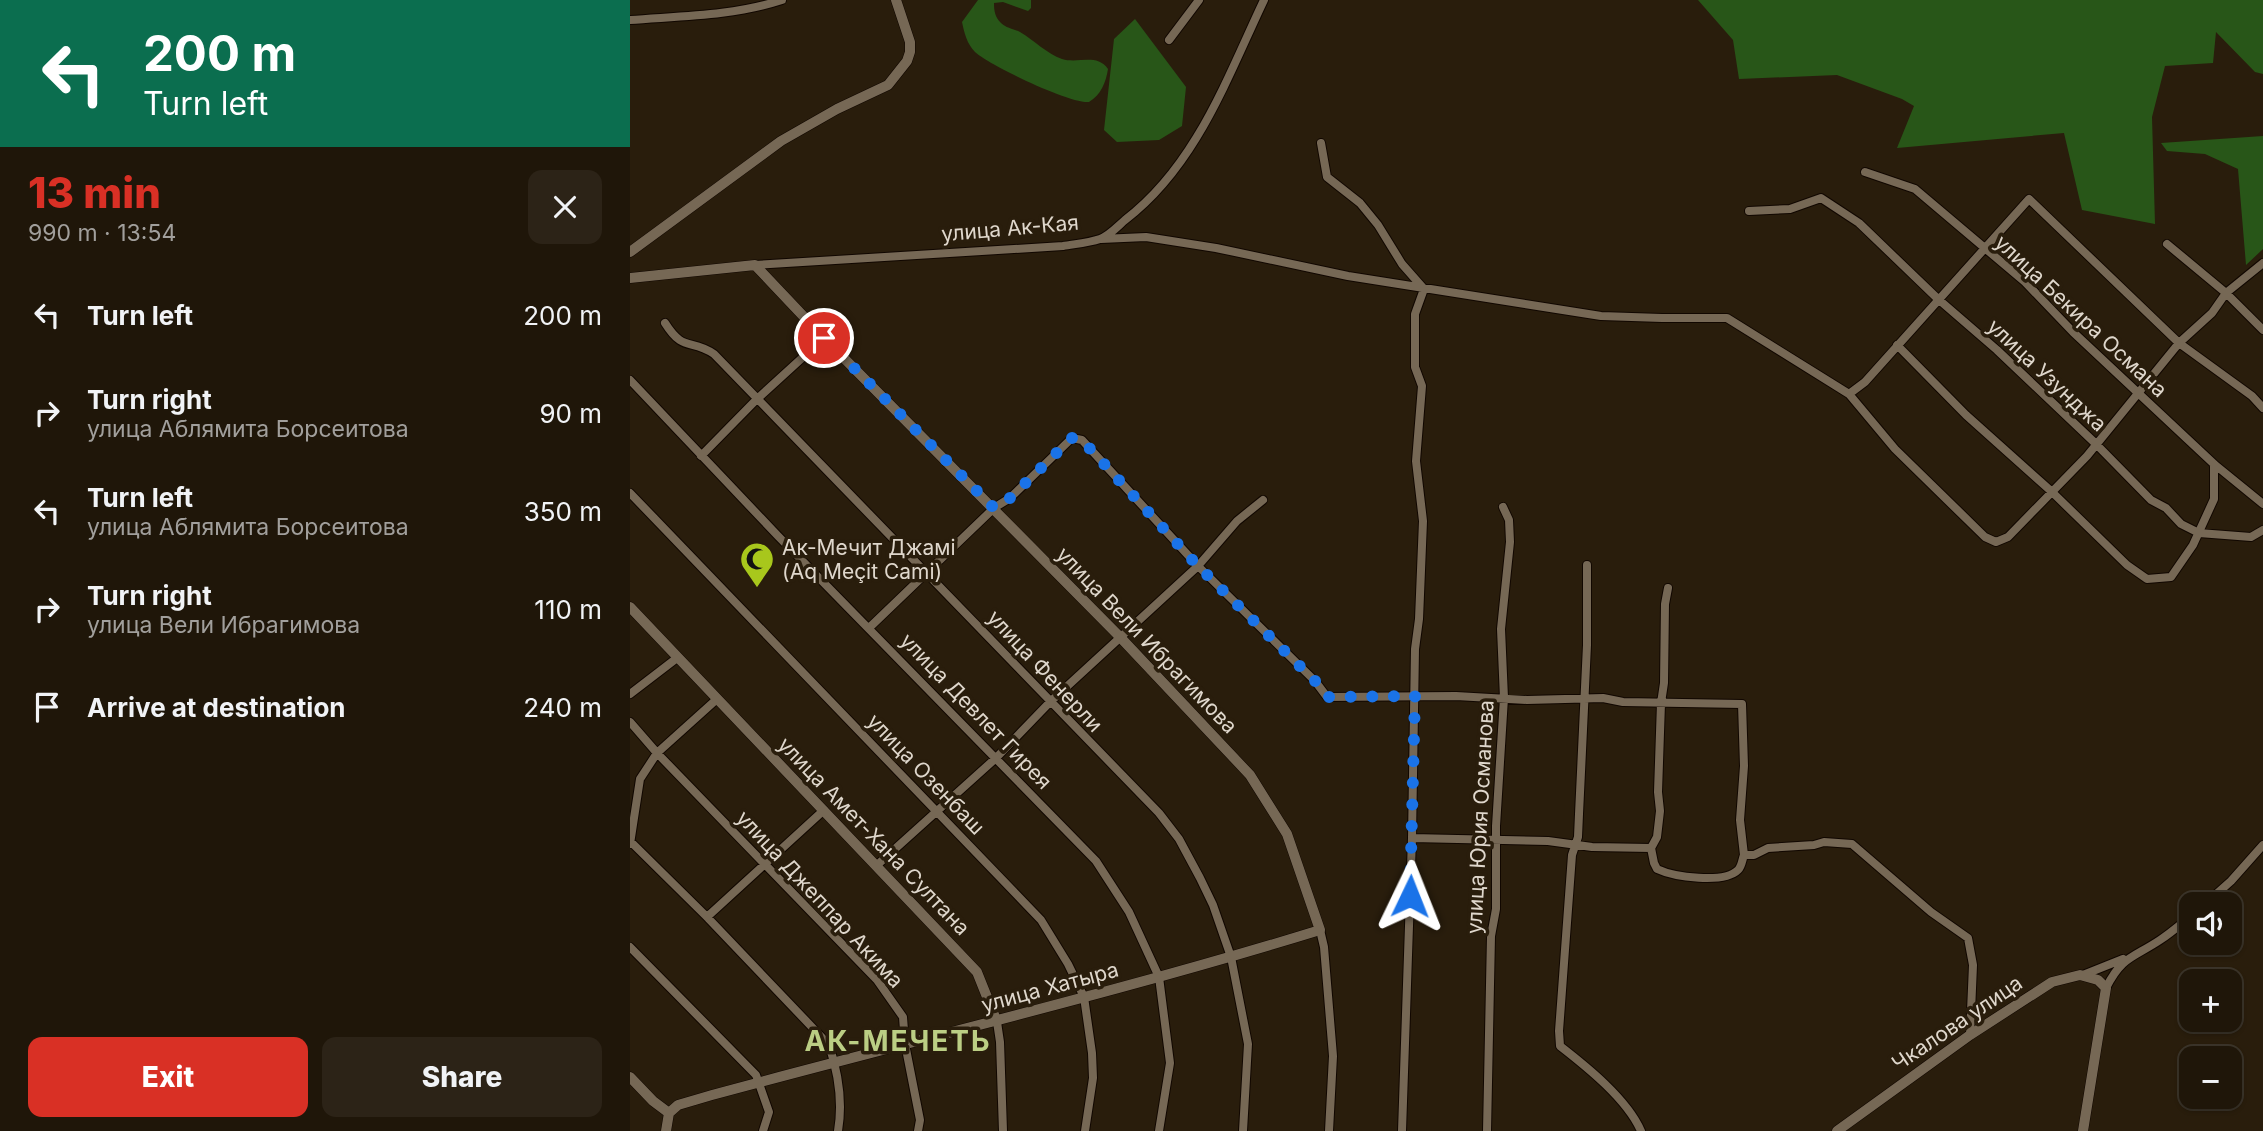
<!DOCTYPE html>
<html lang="en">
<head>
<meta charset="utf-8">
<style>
	body { margin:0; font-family:Inter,sans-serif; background:#2c2317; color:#f1f3f6; height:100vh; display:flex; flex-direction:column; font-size:26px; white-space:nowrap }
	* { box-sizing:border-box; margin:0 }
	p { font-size:23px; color:#a19f9c }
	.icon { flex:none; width:38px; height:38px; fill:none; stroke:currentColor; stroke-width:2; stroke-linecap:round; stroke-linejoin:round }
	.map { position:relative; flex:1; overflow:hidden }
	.details { display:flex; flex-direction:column; background:#1f1609; width:630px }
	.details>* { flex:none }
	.top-card { background:#0b6e4f; color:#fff; overflow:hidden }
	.fabs { position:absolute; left:1549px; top:892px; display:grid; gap:14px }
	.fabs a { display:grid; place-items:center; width:63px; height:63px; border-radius:14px; background:#1f1609; box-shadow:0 2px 5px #0004,0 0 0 2px #3c352a; font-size:35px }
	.pin { position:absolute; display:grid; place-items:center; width:60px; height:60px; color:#fff; margin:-30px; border:4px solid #fff; border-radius:50%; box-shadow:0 2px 7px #0007 }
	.me { position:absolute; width:77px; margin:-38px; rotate:2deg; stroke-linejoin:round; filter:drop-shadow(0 0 5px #0008) }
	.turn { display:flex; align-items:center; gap:24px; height:147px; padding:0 28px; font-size:32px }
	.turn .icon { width:91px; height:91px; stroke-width:2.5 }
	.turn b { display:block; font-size:49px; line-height:60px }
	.round { display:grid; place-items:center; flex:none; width:74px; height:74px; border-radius:14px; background:#2c2317 }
	.headline { display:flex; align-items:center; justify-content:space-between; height:119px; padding:0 28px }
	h1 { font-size:42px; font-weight:800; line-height:52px; color:#d93025 }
	.action { display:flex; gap:14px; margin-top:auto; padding:14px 28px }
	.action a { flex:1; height:80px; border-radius:14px; background:#d93025; color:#fff; font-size:28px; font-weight:800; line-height:80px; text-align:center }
	.action a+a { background:#2c2317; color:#f1f3f6 }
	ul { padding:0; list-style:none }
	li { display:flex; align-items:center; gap:21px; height:98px; padding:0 28px }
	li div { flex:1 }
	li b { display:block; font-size:26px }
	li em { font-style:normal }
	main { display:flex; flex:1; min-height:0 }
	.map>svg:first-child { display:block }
	.forest { fill:#285618 }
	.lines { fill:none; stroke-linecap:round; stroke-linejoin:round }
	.minor-casing { stroke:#110700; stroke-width:10 }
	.tertiary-casing { stroke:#110700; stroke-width:11 }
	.minor { stroke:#766855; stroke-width:8 }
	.tertiary { stroke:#766855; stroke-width:10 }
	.route { stroke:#1a73e8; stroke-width:12; stroke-dasharray:0 21.6 }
	.labels { text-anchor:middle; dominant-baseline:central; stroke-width:7; stroke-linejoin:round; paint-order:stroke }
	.street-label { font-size:21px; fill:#dfd7cc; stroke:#291d0c }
	.poi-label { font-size:21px; fill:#dfd7cc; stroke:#291d0c; text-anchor:start }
	.district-label { font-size:28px; font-weight:bold; letter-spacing:2px; fill:#bbce84; stroke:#291d0c }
</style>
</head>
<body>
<main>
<section class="details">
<div class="top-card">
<div class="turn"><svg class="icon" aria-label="left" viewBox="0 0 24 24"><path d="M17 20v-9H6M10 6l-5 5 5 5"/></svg><div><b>200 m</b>Turn left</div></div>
</div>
<div class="headline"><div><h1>13 min</h1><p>990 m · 13:54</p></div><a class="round"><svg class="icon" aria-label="close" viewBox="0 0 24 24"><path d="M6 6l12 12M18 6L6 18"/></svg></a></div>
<ul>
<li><svg class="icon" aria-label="left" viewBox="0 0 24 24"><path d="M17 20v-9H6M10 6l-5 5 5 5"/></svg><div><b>Turn left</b></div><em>200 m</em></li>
<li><svg class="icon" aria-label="right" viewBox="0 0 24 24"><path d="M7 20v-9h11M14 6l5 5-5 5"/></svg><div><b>Turn right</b><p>улица Аблямита Борсеитова</p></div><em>90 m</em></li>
<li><svg class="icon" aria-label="left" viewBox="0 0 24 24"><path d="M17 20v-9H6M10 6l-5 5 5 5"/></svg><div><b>Turn left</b><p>улица Аблямита Борсеитова</p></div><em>350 m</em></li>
<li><svg class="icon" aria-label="right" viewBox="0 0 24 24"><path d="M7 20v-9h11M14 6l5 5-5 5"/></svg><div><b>Turn right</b><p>улица Вели Ибрагимова</p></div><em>110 m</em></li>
<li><svg class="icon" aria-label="arrive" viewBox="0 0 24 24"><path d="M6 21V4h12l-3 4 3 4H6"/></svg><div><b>Arrive at destination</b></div><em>240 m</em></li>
</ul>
<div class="action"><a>Exit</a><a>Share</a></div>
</section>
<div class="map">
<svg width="1633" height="1131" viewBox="0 0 1633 1131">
	<rect width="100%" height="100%" fill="#291d0c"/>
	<path class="forest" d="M348 0H401V8L398 11 373 2 364 3C364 11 365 17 371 23 376 28 384 29 390 32 404 40 417 54 432 59 448 64 467 53 478 69 476 82 471 95 459 102 440 104 359 65 345 52 337 44 334 32 332 22Z
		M1068 0H1633V74L1625 72 1586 32 1583 63 1535 66 1522 117 1525 224 1452 210 1434 133 1267 148 1284 106 1272 99 1207 75 1109 79 1103 40Z
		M505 19 556 87 552 126 529 140 487 142 474 130 484 39Z
		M1633 136V249L1616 265 1608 169 1575 154 1537 151 1531 143Z"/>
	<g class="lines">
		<g class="minor-casing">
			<path id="minor" d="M0 20C51 16 103 16 152 0
				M539 40 569 0
				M691 143 697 177 730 203 748 225 772 264 794 289 785 314V367L792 386 786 461 793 521 789 619 785 649 782 838 772 1131
				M1235 172 1285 189 1395 282 1443 332 1584 464 1633 504
				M1119 211 1160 209 1191 198 1229 223 1308 299 1367 350 1465 443 1521 500 1536 508 1551 524 1569 533 1621 537 1633 530
				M471 239 516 237 586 248 718 276 971 316 1032 318H1097L1219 394 1265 449 1355 537 1366 542 1378 537 1457 456 1549 343 1582 313 1596 293 1633 263
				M1537 244 1596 293 1633 330
				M125 265 433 246C444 244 458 243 470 239 479 236 488 226 495 220 566 166 597 78 634 0
				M35 323C54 353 60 338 84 354L529 813 549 839 570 878 583 905 601 957 618 1044 613 1131
				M1267 345 1336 415 1421 491 1497 565 1517 579 1541 577 1563 545 1584 499V464
				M0 380 148 536 466 861 499 912 529 977 540 1063 529 1131
				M1219 394 1235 382 1399 199 1549 343 1622 396 1633 408
				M71 456 126 400 194 338
				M0 493 411 920 438 964 454 997 462 1053 463 1078 455 1131
				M957 565V645L949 814 948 837 942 855 929 1031 930 1046C957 1067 997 1099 1011 1131
				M240 627 364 508 380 498 442 438 452 440 568 566 685 681 697 697 826 696 897 700 973 698 993 702 1112 704 1114 766 1110 820 1114 855H1124L1138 848 1184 845 1194 842 1222 844 1301 912 1338 938 1343 965 1340 1035
				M0 694 47 658
				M0 722 27 753 247 980 273 1017 275 1044 290 1120 288 1131
				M782 838 918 841 962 847 1021 848 1024 863 1027 869C1044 877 1094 884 1108 870 1112 866 1112 860 1114 855
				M0 841 77 917 199 1045C208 1072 213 1102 208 1131
				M0 844 10 779 27 753 87 699
				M1021 848 1027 837 1030 811 1028 792 1031 703 1034 683 1035 604 1038 588
				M246 866 366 758 420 702 568 566 607 521 633 500
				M1574 905 1601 881 1633 845
				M77 917 194 810
				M690 930 694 947 703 1056 699 1131
				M0 947 126 1075 139 1112 133 1131
				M1453 975 1493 959
				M1476 988C1492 956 1503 958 1530 940 1541 933 1551 924 1561 916
				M367 1022 370 1042 373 1131
				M857 1131 861 936 866 909V826L874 698 871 629 880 542 879 520 873 507"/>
		</g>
		<g class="tertiary-casing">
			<path id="tertiary" d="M0 252 151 141 207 109 258 85 277 61 280 52V42L266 0
				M0 278 125 265 194 338 490 637 620 775 657 834 690 930C489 992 285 1040 82 1095L48 1105 39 1113
				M0 607 347 972 367 1022
				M0 1077 23 1101 39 1113 36 1131
				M1207 1131 1340 1035 1422 982 1450 975 1468 980 1476 988 1453 1131"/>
		</g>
		<use href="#minor" class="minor"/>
		<use href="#tertiary" class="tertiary"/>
	</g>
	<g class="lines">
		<path class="route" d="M194 338 364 508 380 498 442 438 452 440 568 566 685 681 698 697 785 696 780 896"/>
	</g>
	<defs>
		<g id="mosque-pin" transform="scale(1.75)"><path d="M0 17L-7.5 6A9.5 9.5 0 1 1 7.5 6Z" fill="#a8c71c" stroke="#291d0c"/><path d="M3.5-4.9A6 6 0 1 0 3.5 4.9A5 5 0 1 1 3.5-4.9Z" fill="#111"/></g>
	</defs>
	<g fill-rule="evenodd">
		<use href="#mosque-pin" x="127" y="559"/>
	</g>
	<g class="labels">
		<g class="street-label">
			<text transform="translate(380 228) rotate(-5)">улица Ак-Кая</text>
			<text transform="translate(1451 316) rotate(43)">улица Бекира Османа</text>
			<text transform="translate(1417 375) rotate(43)">улица Узунджа</text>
			<text transform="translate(517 640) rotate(46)">улица Вели Ибрагимова</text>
			<text transform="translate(415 671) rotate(47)">улица Фенерли</text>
			<text transform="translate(346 711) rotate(46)">улица Девлет Гирея</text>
			<text transform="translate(296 774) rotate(46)">улица Озенбаш</text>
			<text transform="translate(850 817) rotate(-87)">улица Юрия Османова</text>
			<text transform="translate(244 836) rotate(46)">улица Амет-Хана Султана</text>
			<text transform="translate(190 899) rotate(47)">улица Джеппар Акима</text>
			<text transform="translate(420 987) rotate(-15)">улица Хатыра</text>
			<text transform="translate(1327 1023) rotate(-34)">Чкалова улица</text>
		</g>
		<g class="poi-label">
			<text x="152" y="547">Ак-Мечит Джамі<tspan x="152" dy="24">(Aq Meçit Cami)</tspan></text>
		</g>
		<g class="district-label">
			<text x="268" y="1041">АК-МЕЧЕТЬ</text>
		</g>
	</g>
</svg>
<div class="fabs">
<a><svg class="icon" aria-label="sound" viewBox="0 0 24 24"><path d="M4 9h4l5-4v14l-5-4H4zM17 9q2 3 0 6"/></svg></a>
<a>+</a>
<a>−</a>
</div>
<div class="pin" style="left:194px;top:338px;background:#d93025"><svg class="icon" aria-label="arrive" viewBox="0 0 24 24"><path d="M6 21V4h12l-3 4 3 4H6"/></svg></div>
<svg class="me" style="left:780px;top:896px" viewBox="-20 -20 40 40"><path d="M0-17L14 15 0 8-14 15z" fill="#1a73e8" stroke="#fff" stroke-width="4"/></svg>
</div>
</main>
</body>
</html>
